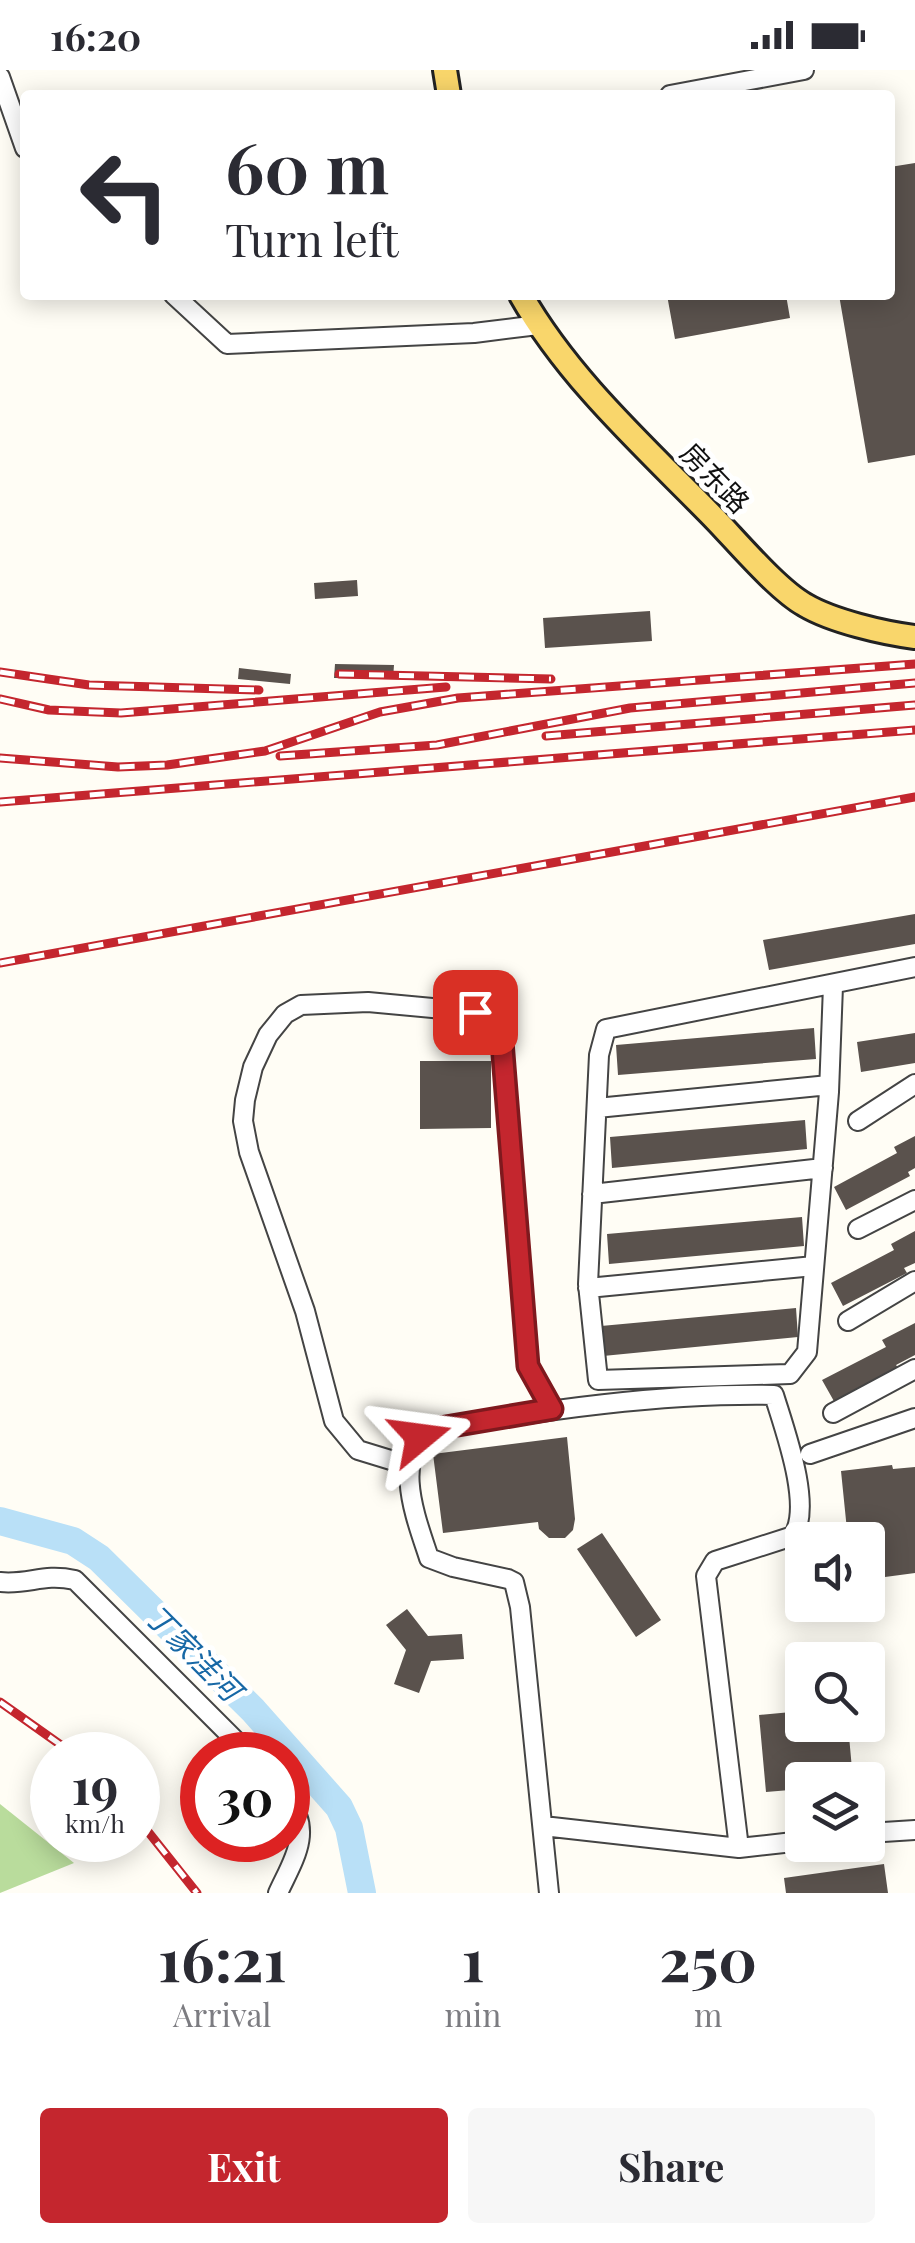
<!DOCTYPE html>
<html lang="en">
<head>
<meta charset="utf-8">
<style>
	body { margin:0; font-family:"Playfair Display","Noto Sans SC",serif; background:#f7f7f7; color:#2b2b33; height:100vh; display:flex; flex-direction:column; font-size:38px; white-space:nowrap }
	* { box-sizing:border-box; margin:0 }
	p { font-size:32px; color:#7c7c81 }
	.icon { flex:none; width:55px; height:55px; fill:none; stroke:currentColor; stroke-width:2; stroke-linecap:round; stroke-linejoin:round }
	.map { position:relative; height:1823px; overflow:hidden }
	.sheet { display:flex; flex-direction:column; background:#fff; flex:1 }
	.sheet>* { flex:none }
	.top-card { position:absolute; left:20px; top:20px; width:875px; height:210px; border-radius:10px; box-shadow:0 5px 25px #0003; background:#fff; color:#2b2b33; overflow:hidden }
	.buttons { position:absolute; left:785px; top:1452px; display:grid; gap:20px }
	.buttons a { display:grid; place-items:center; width:100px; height:100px; border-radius:10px; background:#fff; box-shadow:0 5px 25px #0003; font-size:50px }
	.speed { position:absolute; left:30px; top:1662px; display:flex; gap:20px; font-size:50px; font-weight:700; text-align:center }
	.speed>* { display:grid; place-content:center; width:130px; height:130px; border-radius:50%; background:#fff; box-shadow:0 5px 25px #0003; line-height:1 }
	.speed small { font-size:25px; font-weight:400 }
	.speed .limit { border:15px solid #d22; background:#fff; color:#111 }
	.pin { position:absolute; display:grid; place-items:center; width:85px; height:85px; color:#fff; margin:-42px; border-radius:20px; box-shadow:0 5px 15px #0006 }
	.me { position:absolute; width:110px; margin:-55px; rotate:74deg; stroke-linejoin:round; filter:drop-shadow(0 0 8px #0008) }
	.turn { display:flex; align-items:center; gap:35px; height:210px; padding:0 40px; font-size:45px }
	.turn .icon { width:130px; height:130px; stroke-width:2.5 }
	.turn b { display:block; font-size:70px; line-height:85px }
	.eta { display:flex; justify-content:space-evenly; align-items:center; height:170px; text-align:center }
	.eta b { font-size:60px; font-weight:700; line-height:70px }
	.cta { display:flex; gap:20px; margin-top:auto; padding:20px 40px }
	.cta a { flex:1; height:115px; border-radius:10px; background:#c4262e; color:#fff; font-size:40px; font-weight:700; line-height:115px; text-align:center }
	.cta a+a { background:#f7f7f7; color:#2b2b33 }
	.status { display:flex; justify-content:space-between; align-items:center; height:70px; padding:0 50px; background:#fff; direction:ltr }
	.status svg { height:28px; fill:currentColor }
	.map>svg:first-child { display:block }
	.forest { fill:#b9dc9c }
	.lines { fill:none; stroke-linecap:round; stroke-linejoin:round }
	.river { stroke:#b9e0f7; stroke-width:28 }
	.building { fill:#5a524d }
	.minor-casing { stroke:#444; stroke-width:22 }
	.major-casing { stroke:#222; stroke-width:28 }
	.minor { stroke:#fff; stroke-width:18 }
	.major { stroke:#f9d66b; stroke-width:22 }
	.rail-casing { stroke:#c4262e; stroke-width:9 }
	.rail { stroke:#fff; stroke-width:5; stroke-dasharray:15; stroke-linecap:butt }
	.route-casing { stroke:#7f191e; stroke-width:25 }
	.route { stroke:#c4262e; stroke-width:18 }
	.labels { text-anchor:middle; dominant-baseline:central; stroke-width:10; stroke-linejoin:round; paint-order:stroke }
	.street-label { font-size:28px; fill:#111; stroke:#fff }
	.water-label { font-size:30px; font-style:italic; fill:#1768a6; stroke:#fff }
</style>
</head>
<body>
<div class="status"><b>16:20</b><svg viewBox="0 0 49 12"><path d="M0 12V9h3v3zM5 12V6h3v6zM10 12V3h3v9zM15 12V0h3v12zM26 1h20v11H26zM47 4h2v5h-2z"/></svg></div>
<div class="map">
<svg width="915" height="1823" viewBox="0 0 915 1823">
	<rect width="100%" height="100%" fill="#fffdf5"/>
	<path class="forest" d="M0 1734 74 1793 0 1823Z"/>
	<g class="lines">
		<path class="river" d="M0 1451 73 1471 99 1488 253 1640 339 1737 349 1758 362 1823"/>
	</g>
	<path class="building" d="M915 93V385L868 393 839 225H890V97Z
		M667 225H786L790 248 675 269Z
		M357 510 358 526 315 529 314 513Z
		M650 541 652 571 545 578 543 548Z
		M335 594 394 595 393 609 334 608Z
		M239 598 291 604 290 614 238 609Z
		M915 844V874L769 900 763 870Z
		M814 958 816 989 618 1005 616 975Z
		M915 963V993L861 1002 857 972Z
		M420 991H491V1058L420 1059Z
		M805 1050 807 1079 612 1098 610 1067Z
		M915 1066V1098L908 1102 910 1106 846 1140 834 1117 897 1083 894 1077Z
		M802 1147 804 1176 609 1194 607 1164Z
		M915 1161V1193L904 1198 907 1203 843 1236 831 1213 894 1180 891 1174Z
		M796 1238 798 1267 603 1286 601 1256Z
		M915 1253V1285L896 1295 899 1299 835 1333 822 1310 886 1277 882 1270Z
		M567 1367 575 1449 573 1460 565 1468H549L539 1459 538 1452 443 1463 433 1384Z
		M892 1395 893 1399 915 1397V1503L885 1507 883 1498 868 1499V1470H848L841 1401Z
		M602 1463 661 1550 636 1567 577 1479Z
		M407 1539 428 1566 462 1564 464 1589 431 1591 419 1623 394 1614 406 1580 386 1555Z
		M802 1641V1655H848L853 1710H802V1719L766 1722 759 1645Z
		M884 1794 888 1823H786L784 1808Z"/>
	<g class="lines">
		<g class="minor-casing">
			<path id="minor" d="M0 7 25 78
				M670 25 804 0
				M174 225 227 274 474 263 538 255
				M833 916 829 1022 807 1282 790 1304 598 1310 588 1214 599 985 606 959 915 897
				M597 1038 829 1015
				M858 1051 915 1014
				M592 1124 823 1098
				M858 1159 915 1130
				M588 1218 814 1196
				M848 1251 915 1211
				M833 1343 915 1299
				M810 1384 915 1348
				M407 1395 358 1380 334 1351 305 1241 249 1082 243 1051 245 1030 253 997 268 965 285 944 301 935 368 932 475 942 502 971 528 1296 551 1339
				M0 1512C30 1515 42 1503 75 1510L250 1685
				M543 1756 739 1778 802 1771
				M868 1763 915 1760
				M278 1823C292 1792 314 1762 288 1730
				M549 1823 520 1537 514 1512 508 1509 453 1497 429 1488C416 1448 390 1385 434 1359 545 1340 661 1323 774 1325 784 1358 813 1436 793 1466L715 1491 706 1506 739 1778"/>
		</g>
		<g class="major-casing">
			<path id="major" d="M445 0 449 25
				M521 225C569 310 648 380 716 450 739 474 778 520 805 535 832 551 883 563 915 567"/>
		</g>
		<use href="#minor" class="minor"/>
		<use href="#major" class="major"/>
		<g class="rail-casing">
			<path id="rail" d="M0 602 89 615 259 620
				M339 604 551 609
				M0 629 49 640 121 643 446 617
				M546 666 915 635
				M280 686 437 675 630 638 915 613
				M0 688 118 697 167 695 265 681 380 642 458 628 915 594
				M0 732 915 660
				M0 893 915 727
				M0 1632 75 1685
				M138 1749 197 1823"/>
		</g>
		<use href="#rail" class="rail"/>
	</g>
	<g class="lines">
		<g class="route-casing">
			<path id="route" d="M420 1367 434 1359 552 1339 528 1296 502 972 475 942"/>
		</g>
		<use href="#route" class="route"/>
	</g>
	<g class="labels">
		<g class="street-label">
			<text transform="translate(716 407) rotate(46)">房东路</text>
		</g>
		<g class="water-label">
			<text transform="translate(194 1582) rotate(45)">丁家洼河</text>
		</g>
	</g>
</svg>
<div class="buttons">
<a><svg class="icon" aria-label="sound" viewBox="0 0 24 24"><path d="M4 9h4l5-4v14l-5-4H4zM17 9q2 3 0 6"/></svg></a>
<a><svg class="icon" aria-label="search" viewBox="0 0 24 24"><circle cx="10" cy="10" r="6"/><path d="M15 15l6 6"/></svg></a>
<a><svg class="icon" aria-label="layers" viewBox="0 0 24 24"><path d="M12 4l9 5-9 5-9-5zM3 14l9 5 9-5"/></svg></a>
</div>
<div class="speed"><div>19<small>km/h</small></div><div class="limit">30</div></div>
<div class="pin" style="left:475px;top:942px;background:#d93025"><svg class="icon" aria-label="arrive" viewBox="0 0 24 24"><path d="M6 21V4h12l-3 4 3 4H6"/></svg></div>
<svg class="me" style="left:420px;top:1367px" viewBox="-20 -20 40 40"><path d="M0-17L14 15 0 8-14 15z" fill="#c4262e" stroke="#fff" stroke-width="4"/></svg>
<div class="top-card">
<div class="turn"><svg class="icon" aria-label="left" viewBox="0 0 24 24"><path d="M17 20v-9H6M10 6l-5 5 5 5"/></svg><div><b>60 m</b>Turn left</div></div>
</div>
</div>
<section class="sheet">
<div class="eta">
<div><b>16:21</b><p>Arrival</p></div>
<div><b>1</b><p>min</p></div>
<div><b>250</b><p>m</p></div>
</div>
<div class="cta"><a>Exit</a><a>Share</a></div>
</section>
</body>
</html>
